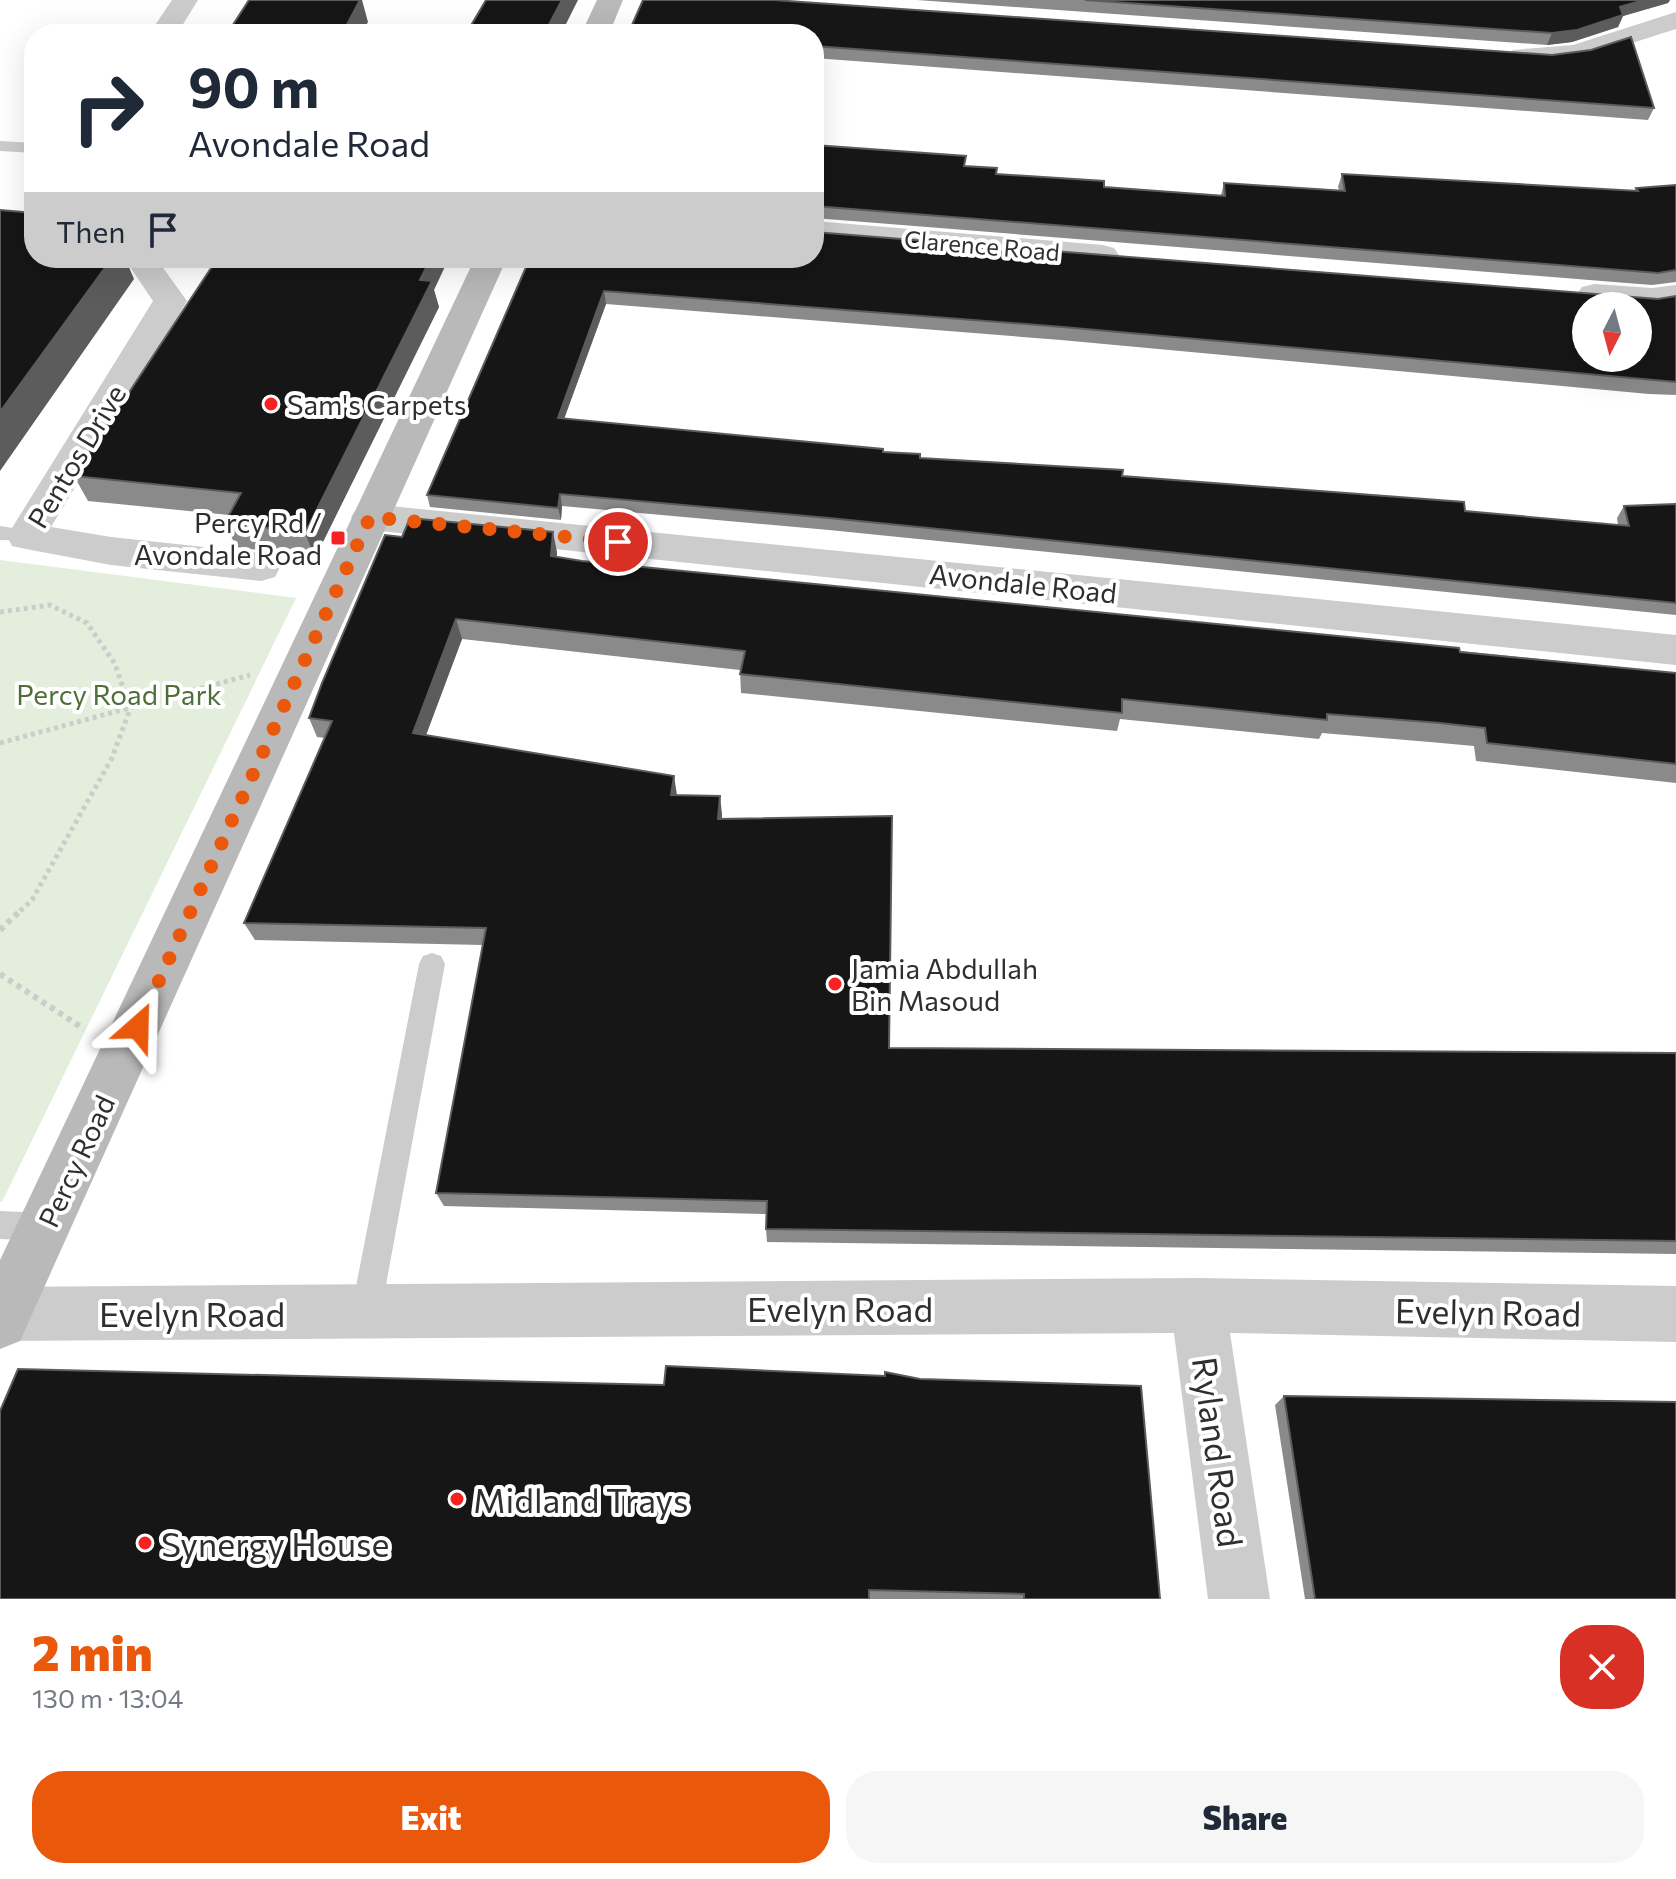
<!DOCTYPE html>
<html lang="en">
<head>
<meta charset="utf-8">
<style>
	body { margin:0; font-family:Commissioner,sans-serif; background:#f6f6f7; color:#1f2937; height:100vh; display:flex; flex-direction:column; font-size:30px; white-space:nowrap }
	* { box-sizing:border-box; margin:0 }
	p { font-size:26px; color:#747a83 }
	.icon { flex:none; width:44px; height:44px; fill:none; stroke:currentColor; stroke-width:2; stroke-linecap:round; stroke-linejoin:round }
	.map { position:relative; height:1599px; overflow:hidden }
	.details { display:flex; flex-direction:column; background:#fff; flex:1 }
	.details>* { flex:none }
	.top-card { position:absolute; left:24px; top:24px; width:800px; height:244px; border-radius:32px; box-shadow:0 8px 32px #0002; background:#fff; color:#1f2937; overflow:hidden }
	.needle { width:52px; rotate:186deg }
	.controls { position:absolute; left:1572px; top:292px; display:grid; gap:16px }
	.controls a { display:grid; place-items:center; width:80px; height:80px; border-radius:50%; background:#fff; box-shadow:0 8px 32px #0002; font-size:40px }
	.pin { position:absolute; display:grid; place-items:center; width:68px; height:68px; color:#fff; margin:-34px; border:4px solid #fff; border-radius:50%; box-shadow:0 2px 8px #0007 }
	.me { position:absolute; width:88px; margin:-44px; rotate:25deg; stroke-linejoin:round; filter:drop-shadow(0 0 6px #0008) }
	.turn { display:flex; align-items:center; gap:28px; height:168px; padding:0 32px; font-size:36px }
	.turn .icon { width:104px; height:104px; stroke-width:2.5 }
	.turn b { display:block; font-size:56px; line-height:68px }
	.then { display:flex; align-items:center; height:76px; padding:0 32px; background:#0003; gap:16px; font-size:30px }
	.round { display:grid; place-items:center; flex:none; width:84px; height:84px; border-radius:32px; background:#f6f6f7 }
	.summary { display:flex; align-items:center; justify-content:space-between; height:136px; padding:0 32px }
	h1 { font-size:48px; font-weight:800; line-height:60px; color:#ea580c }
	.primary-button { display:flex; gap:16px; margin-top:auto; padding:16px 32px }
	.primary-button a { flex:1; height:92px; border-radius:32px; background:#ea580c; color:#fff; font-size:32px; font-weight:800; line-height:92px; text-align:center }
	.primary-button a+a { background:#f6f6f7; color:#1f2937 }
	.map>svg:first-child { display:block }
	.green { fill:#e4eedc }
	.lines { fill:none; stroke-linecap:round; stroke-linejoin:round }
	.path-far1 { stroke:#ccc; stroke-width:5; stroke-dasharray:4 4; stroke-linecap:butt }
	.path { stroke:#ccc; stroke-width:6; stroke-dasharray:5 5; stroke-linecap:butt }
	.lane { fill:#ccc; fill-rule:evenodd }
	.street { fill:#ccc; fill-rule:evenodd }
	.secondary { fill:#b9b9b9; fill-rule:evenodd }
	.wall { fill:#8a8a8a }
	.shaded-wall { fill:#5c5c5c }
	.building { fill:#161616; stroke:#5c5c5c; stroke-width:2; fill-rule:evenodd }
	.route { stroke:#ea580c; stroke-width:14; stroke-dasharray:0 25.2 }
	.poi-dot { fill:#f62222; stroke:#fff; stroke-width:3 }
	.labels { text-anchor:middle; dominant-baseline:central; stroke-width:8; stroke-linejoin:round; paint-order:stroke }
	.far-street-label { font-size:24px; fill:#2f2f2f; stroke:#fff }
	.poi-label { font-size:28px; fill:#2f2f2f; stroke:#fff; text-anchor:start }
	.street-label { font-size:28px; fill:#2f2f2f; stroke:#fff }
	.park-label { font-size:28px; fill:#4e7038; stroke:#fff }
	.near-street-label { font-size:34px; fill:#2f2f2f; stroke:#fff }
	.near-poi-label { font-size:34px; fill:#2f2f2f; stroke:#fff; text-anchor:start }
</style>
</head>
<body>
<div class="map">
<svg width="1676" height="1599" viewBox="0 0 1676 1599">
	<rect width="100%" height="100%" fill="#fff"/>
	<path class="green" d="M0 560 296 598 2 1202 0 1201Z"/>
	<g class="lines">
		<path class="path-far1" d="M0 612 50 605 87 623 115 664 130 709 112 758 32 900 17 914
			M0 743 250 675"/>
		<path class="path" d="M0 930 19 912
			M0 974 84 1029"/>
		<path class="lane" d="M0 141 34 143V153L0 151Z
			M0 526 33 531 36 536 33 541 0 540Z
			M432 953 441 956 445 964 381 1312 377 1323 366 1327 355 1323 351 1312 419 964 423 956Z
			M0 1211 45 1213 55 1217 60 1227 55 1237 45 1241 0 1239Z"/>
		<path class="street" d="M172 0H198L177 34H149Z
			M1676 12V29L1576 61 1523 64 1513 62 1509 56 1513 50 1573 45Z
			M814 221 1103 245 1114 248 1119 255 1114 262 1103 265 814 241Z
			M124 258H156L187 301 51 527 111 537 261 553 275 557 280 567 275 577 261 581 111 565 26 549 12 546 7 536 153 301Z
			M1594 284 1652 288 1676 285V305L1652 308 1582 301 1577 294 1582 287Z
			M370 504 1676 635V665L370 530 357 526 351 517 357 508Z
			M1198 1278 1676 1286V1342L1230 1333 1270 1599H1208L1174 1333 0 1341V1289L3 1287Z"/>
		<path class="secondary" d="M597 0H623L609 34H581Z
			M475 258H507L20 1341 0 1349V1260Z"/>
	</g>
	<path class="wall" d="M917 0H1670L1668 3 1623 16 1618 27 1572 42 1547 45Z
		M814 34 1654 108 1648 120 814 58Z
		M814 145 965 166 996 174 1104 187 1221 195 1224 183 1339 190 1338 187 1342 174 1634 191 1636 188 1676 185V282L1652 285 814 218Z
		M530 258 1658 299 1676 296V395L1649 394 1061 340 606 304 564 419 883 452 920 458 1122 476 1465 511 1618 525 1617 518 1624 506 1676 504V615L829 530 562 506 561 520 430 507 427 495Z
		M233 264 434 290 439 307 315 558 236 547 225 522 229 515 88 501 74 476Z
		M557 552V557L582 561 1676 673V783L1476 761 1474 746 1430 742 1322 733 1319 739 1120 719 1117 731 741 693 740 670 462 639 426 735 676 795 722 814V819L889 1048 1676 1053V1254L767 1242 766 1229 767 1214 444 1206 436 1193 483 945 255 940 244 923 325 738 317 737 309 718Z
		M1284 1396 1676 1599H1305L1275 1405Z
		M0 1411 1160 1599H0Z"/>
	<path class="shaded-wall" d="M360 0H362L368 22 361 34H342Z
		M562 0H578L561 34H544Z
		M1644 0H1670L1668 3 1623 16 1618 27 1572 42 1547 45 1552 33 1620 7Z
		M112 258H125L134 279 0 471V412Z
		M431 258H449L434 290 439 307 315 558 305 533Z
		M604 291 606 304 560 430 558 418Z
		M560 494 562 506 561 520 558 508Z
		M553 532 557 552 555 576 551 556Z
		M456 619 462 639 420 751 413 733Z
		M674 776 677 795H671Z
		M720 796 722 814 721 837 718 819Z"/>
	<path class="building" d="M249 0H360L342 34H227Z
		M486 0H562L544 34H466Z
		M643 0H774L1552 55 1591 50 1631 37 1654 108 814 46V34H628Z
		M1085 0H1644L1620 7 1623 15 1577 30 1552 33Z
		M814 145 966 156 964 166 997 168 996 174 1104 181V187L1225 196 1224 183 1345 191 1342 174 1638 191 1636 188 1676 185V270L1658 273 814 206Z
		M0 210 34 213V258H112L0 412Z
		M814 232 1658 299 1676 296V382L1063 327 604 291 558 418 883 449V452L920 454V458L1123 470 1122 476 1464 502 1465 511 1629 526 1624 506 1676 504V603L829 518 560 494 558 508 427 495 530 258H814ZM1586 306H1638V358H1586Z
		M237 258H431L420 280 432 281 305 533 225 522 241 493 74 476 215 262 233 264Z
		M410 518 553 532 551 556 582 561 1459 648 1460 652 1676 673V764L1487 743 1485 728 1440 723 1327 714V720L1122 699V713L740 674 745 651 456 619 413 733 674 776 671 795 720 796 718 819 892 816 889 1048 1676 1053V1241L766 1229 767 1201 436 1193 486 928 244 923 332 721 309 718 322 683 385 535 402 537Z
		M666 1366 885 1376V1372L920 1379 1141 1386 1160 1599H1024V1594L869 1590V1599H0V1411L18 1369 664 1385Z
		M1284 1396 1676 1402V1599H1315Z"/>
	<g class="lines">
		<path class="route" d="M138 1027 370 517 618 542"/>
	</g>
	<g class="poi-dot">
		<circle cx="271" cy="404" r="8"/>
		<rect x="330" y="530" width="16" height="16" rx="4"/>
		<circle cx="835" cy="984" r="8"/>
		<circle cx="457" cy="1499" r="8"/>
		<circle cx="145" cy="1543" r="8"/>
	</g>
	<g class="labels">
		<g class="far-street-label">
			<text transform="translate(982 245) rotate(5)">Clarence Road</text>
		</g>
		<g class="poi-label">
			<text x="287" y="404">Sam's Carpets</text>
			<text x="322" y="522" text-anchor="end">Percy Rd /<tspan x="322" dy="32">Avondale Road</tspan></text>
			<text x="851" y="968">Jamia Abdullah<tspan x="851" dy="32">Bin Masoud</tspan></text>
		</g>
		<g class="street-label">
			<text transform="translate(76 456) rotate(-59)">Pentos Drive</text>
			<text transform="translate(1023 583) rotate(6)">Avondale Road</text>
			<text transform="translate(76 1161) rotate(-65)">Percy Road</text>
		</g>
		<g class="park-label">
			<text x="119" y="694">Percy Road Park</text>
		</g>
		<g class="near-street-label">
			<text x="840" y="1308">Evelyn Road</text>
			<text transform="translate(1488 1311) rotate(1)">Evelyn Road</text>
			<text x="192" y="1313">Evelyn Road</text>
			<text transform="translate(1219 1452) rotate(82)">Ryland Road</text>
		</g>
		<g class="near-poi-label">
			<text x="473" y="1499">Midland Trays</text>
			<text x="161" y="1543">Synergy House</text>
		</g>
	</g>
</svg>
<div class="controls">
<a><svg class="needle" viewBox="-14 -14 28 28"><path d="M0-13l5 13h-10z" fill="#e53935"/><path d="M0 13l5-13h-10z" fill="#747a83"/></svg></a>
</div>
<div class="pin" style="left:618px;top:542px;background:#d93025"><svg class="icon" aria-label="arrive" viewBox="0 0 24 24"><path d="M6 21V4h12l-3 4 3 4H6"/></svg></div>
<svg class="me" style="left:138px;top:1027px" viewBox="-20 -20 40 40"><path d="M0-17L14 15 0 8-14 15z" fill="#ea580c" stroke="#fff" stroke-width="4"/></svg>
<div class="top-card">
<div class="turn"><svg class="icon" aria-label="right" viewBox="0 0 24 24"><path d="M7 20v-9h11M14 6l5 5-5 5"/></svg><div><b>90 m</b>Avondale Road</div></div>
<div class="then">Then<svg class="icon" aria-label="arrive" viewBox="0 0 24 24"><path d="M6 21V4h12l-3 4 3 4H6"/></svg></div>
</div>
</div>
<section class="details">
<div class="summary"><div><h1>2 min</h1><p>130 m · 13:04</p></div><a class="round" style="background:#d93025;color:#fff"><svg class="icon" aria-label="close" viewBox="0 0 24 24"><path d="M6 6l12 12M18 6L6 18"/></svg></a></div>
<div class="primary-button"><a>Exit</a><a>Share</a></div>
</section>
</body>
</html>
